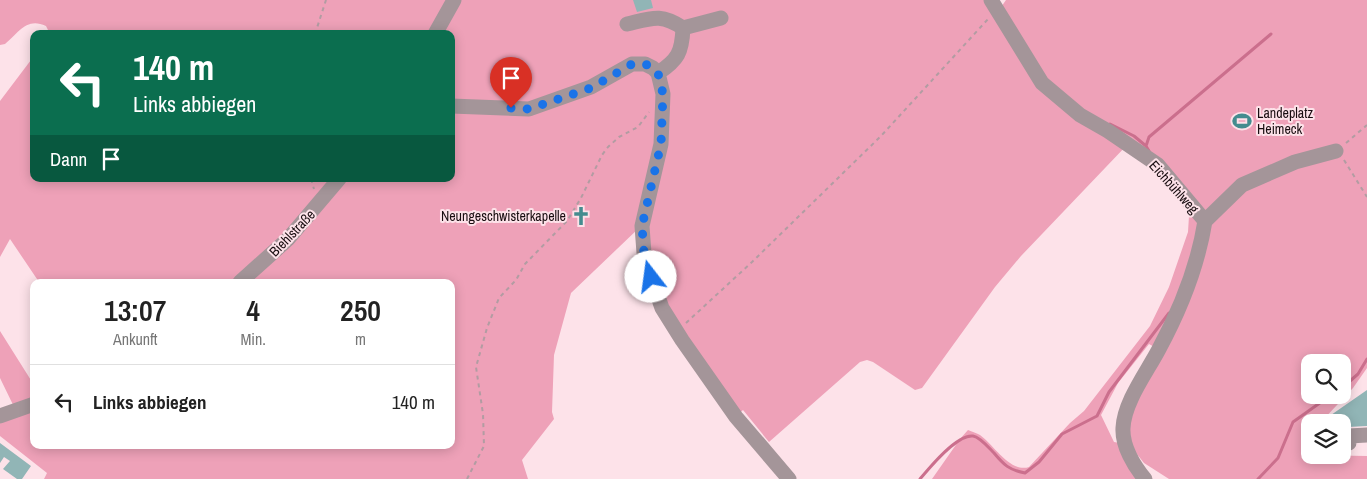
<!DOCTYPE html>
<html lang="de">
<head>
<meta charset="utf-8">
<style>
	body { margin:0; font-family:"Archivo Narrow",sans-serif; background:#f2f2f2; color:#222; height:100vh; display:flex; flex-direction:column; font-size:19px; white-space:nowrap }
	* { box-sizing:border-box; margin:0 }
	p { font-size:16px; color:#767676 }
	.icon { flex:none; width:28px; height:28px; fill:none; stroke:currentColor; stroke-width:2; stroke-linecap:round; stroke-linejoin:round }
	.map { position:relative; flex:1; overflow:hidden }
	.sheet { position:absolute; left:30px; top:279px; width:425px; height:170px; display:flex; flex-direction:column; background:#fff; border-radius:10px; box-shadow:0 2px 12px #0003 }
	.sheet>* { flex:none }
	.guide { position:absolute; left:30px; top:30px; width:425px; height:152px; border-radius:10px; box-shadow:0 2px 12px #0003; background:#0b6e4f; color:#fff; overflow:hidden }
	.tools { position:absolute; left:1301px; top:354px; display:grid; gap:10px }
	.tools a { display:grid; place-items:center; width:50px; height:50px; border-radius:10px; background:#fff; box-shadow:0 2px 12px #0003; font-size:25px }
	.pin { position:absolute; display:grid; place-items:center; width:42px; height:42px; color:#fff; margin:-51px -21px; border-radius:50% 50% 50% 0; rotate:-45deg; box-shadow:0 0 5px #0007 }
	.pin .icon { rotate:45deg }
	.me { position:absolute; width:55px; margin:-28px; rotate:345deg; stroke-linejoin:round; filter:drop-shadow(0 0 4px #0008) }
	.turn { display:flex; align-items:center; gap:18px; height:105px; padding:0 20px; font-size:22px }
	.turn .icon { width:65px; height:65px; stroke-width:2.5 }
	.turn b { display:block; font-size:35px; line-height:42px }
	.then { display:flex; align-items:center; height:48px; padding:0 20px; background:#0003; gap:10px; font-size:19px }
	.eta { display:flex; justify-content:space-evenly; align-items:center; height:85px; text-align:center }
	.eta b { font-size:30px; font-weight:600; line-height:35px }
	ul { padding:0; list-style:none }
	li { display:flex; align-items:center; gap:15px; height:75px; padding:0 20px; border-top:1px solid #e0e0e0 }
	li div { flex:1 }
	li b { display:block; font-size:19px }
	li em { font-style:normal }
	.map>svg:first-child { display:block }
	.green { fill:#eea1b8; fill-rule:evenodd }
	.lines { fill:none; stroke-linecap:round; stroke-linejoin:round }
	.stream { stroke:#cb6f8d; stroke-width:3 }
	.building { fill:#91b5b6 }
	.path { stroke:#b29ca2; stroke-width:2; stroke-dasharray:4 4; stroke-linecap:butt }
	.minor { stroke:#a49599; stroke-width:15 }
	.route { stroke:#1a73e8; stroke-width:9; stroke-dasharray:0 16.2 }
	.labels { text-anchor:middle; dominant-baseline:central; stroke-width:4; stroke-linejoin:round; paint-order:stroke }
	.poi-label { font-size:14px; fill:#180d10; stroke:#fde2e9; text-anchor:start }
	.street-label { font-size:14px; fill:#180d10; stroke:#fde2e9 }
</style>
</head>
<body>
<div class="map">
<svg width="1367" height="479" viewBox="0 0 1367 479">
	<rect width="100%" height="100%" fill="#fde2e9"/>
	<path class="green" d="M0 0H450L432 34H50L46 26C26 17 19 33 5 44L0 45Z
		M456 0H989L997 13 1006 0H1367V368L1353 388 1321 422H1310V455L1367 456V479H1169L1144 463 1129 444 1133 455 1150 479H932L960 439 968 430C972 432 977 433 980 435 994 445 1010 473 1029 467L1070 423 1084 411 1150 326 1169 287 1188 232 1189 216 1193 211 1157 166 1127 145 1021 256 995 287 922 388 915 390 873 362 867 360 860 362 769 442 743 410 736 416C700 363 638 292 645 224 648 198 658 172 663 146 667 124 665 96 661 74L673 65 672 63 656 74 662 94 660 144 647 188 640 227 571 293 554 355 552 412 554 419 522 460 528 479H44L47 473 0 436V419L17 413 0 378V331L34 385V445H451V282H39L10 239 0 257V101L34 56V179H451V108L529 110 591 88 633 65 632 63 590 86 529 107 451 104V34H437ZM1149 344 1156 348C1141 378 1118 409 1120 443L1114 442 1101 415 1118 383ZM1310 362H1342V395H1310Z"/>
	<g class="lines">
		<path class="stream" d="M1110 124 1134 136 1146 146
			M1149 151 1146 146 1149 137 1271 34
			M1342 388 1358 374 1367 359
			M920 479C930 467 957 434 973 436 980 437 989 448 994 453 1004 465 1009 470 1025 473L1039 462 1062 434 1097 416 1109 392 1169 313
			M1258 479 1278 458 1293 422 1331 395"/>
	</g>
	<path class="building" d="M633 0H651L653 8 637 12Z
		M1367 390V426L1348 427 1342 430V422H1330L1331 415Z
		M0 443 31 466 22 479H17L3 469 10 461 4 457 0 463Z"/>
	<g class="lines">
		<path class="path" d="M315 34 326 0
			M1346 143 1367 125
			M1344 160 1367 197
			M311 179 314 189
			M686 323 752 262 881 136 989 18
			M467 479 484 446 483 414 476 367 487 328 499 298 516 280 525 264 567 221 581 198 602 155 608 147 619 137 638 127 649 112"/>
		<path class="minor" d="M991 0 1042 83 1080 115 1108 131 1158 165 1205 221
			M627 24C652 18 661 13 683 28 682 52 678 60 658 73
			M683 28 721 18
			M435 34 454 0
			M451 106 529 109 591 87 632 64H645L653 68 658 73 663 94 661 144 642 226 644 253 651 277 662 308 682 340 736 417 789 479
			M1205 221 1242 185 1295 162 1336 151
			M240 282 288 239 339 179
			M0 416 34 404
			M1349 443V436L1367 435
			M1145 479C1134 466 1122 446 1123 428 1124 402 1147 372 1159 349 1180 310 1198 265 1205 221"/>
	</g>
	<g class="lines">
		<path class="route" d="M511 108 529 109 591 88 632 64H645L653 68 658 73 663 94 661 144 642 226 644 253 651 277"/>
	</g>
	<defs>
		<g id="stadium-bare" transform="scale(1.5)"><path d="M0-5a6.5 5 0 1 0 0 10a6.5 5 0 1 0 0-10ZM-3.5-1.8h7v3.6h-7Z" fill="#448c8f" stroke="#fde2e9" stroke-width="2.5" paint-order="stroke"/></g>
		<g id="church-bare" transform="scale(1.5)"><path d="M-1.2-6h2.4v3.5h3.3v2.4h-3.3V6h-2.4V-.1h-3.3v-2.4h3.3Z" fill="#448c8f" stroke="#fde2e9" stroke-width="2.5" paint-order="stroke"/></g>
	</defs>
	<g fill-rule="evenodd">
		<use href="#stadium-bare" x="1242" y="121"/>
		<use href="#church-bare" x="581" y="216"/>
	</g>
	<g class="labels">
		<g class="poi-label">
			<text x="1257" y="113">Landeplatz<tspan x="1257" dy="16">Heimeck</tspan></text>
			<text x="566" y="216" text-anchor="end">Neungeschwisterkapelle</text>
		</g>
		<g class="street-label">
			<text transform="translate(1174 187) rotate(48)">Eichbühlweg</text>
			<text transform="translate(292 233) rotate(-46)">Biehlstraße</text>
		</g>
	</g>
</svg>
<div class="tools">
<a><svg class="icon" aria-label="search" viewBox="0 0 24 24"><circle cx="10" cy="10" r="6"/><path d="M15 15l6 6"/></svg></a>
<a><svg class="icon" aria-label="layers" viewBox="0 0 24 24"><path d="M12 4l9 5-9 5-9-5zM3 14l9 5 9-5"/></svg></a>
</div>
<div class="pin" style="left:511px;top:108px;background:#d93025"><svg class="icon" aria-label="arrive" viewBox="0 0 24 24"><path d="M6 21V4h12l-3 4 3 4H6"/></svg></div>
<svg class="me" style="left:651px;top:277px" viewBox="-20 -20 40 40"><circle r="19" fill="#fff"/><path d="M0-13L10 11 0 6-10 11z" fill="#1a73e8"/></svg>
<div class="guide">
<div class="turn"><svg class="icon" aria-label="left" viewBox="0 0 24 24"><path d="M17 20v-9H6M10 6l-5 5 5 5"/></svg><div><b>140 m</b>Links abbiegen</div></div>
<div class="then">Dann<svg class="icon" aria-label="arrive" viewBox="0 0 24 24"><path d="M6 21V4h12l-3 4 3 4H6"/></svg></div>
</div>
<section class="sheet">
<div class="eta">
<div><b>13:07</b><p>Ankunft</p></div>
<div><b>4</b><p>Min.</p></div>
<div><b>250</b><p>m</p></div>
</div>
<ul>
<li><svg class="icon" aria-label="left" viewBox="0 0 24 24"><path d="M17 20v-9H6M10 6l-5 5 5 5"/></svg><div><b>Links abbiegen</b></div><em>140 m</em></li>
</ul>
</section>
</div>
</body>
</html>
